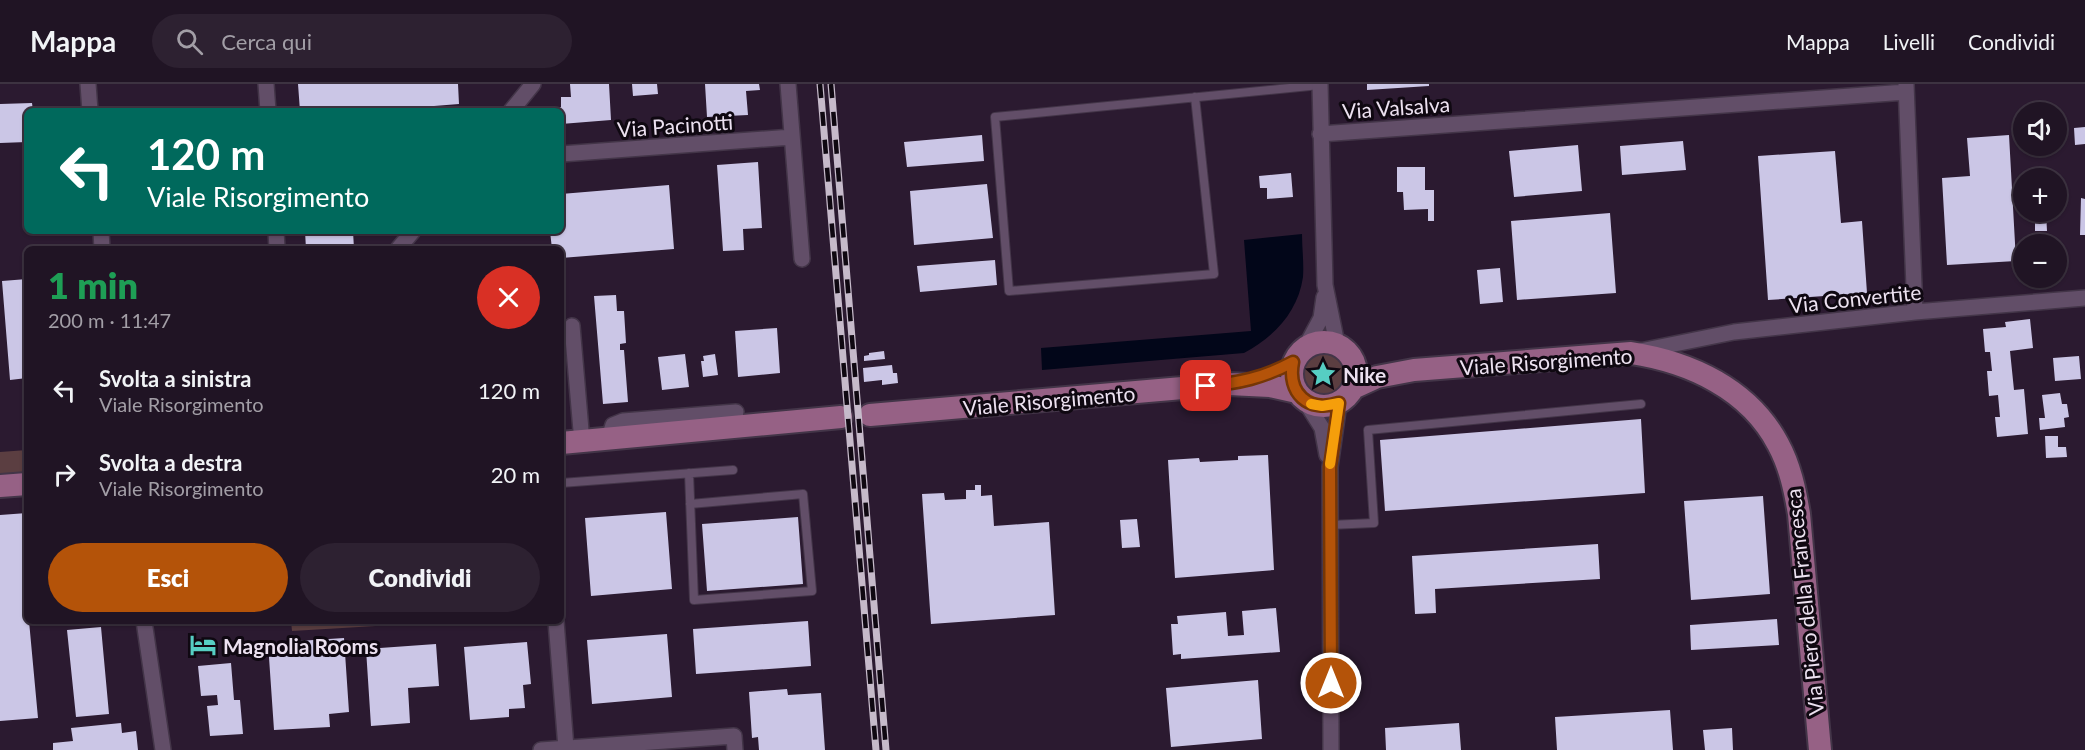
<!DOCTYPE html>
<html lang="it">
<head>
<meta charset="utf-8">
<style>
	body { margin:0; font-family:Lato,sans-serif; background:#2d2131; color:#f1f3f6; height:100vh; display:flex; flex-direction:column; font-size:22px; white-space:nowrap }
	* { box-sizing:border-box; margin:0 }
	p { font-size:20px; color:#a29ea6 }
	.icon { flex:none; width:33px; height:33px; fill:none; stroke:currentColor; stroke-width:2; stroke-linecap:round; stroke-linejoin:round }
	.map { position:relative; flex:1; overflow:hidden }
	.details { position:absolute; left:24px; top:162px; width:540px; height:378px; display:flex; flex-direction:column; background:#201424; border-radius:9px; box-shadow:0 2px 4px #0004,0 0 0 2px #3d3341 }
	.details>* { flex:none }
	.top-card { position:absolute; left:24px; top:24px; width:540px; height:126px; border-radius:9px; box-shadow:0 2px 4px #0004,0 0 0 2px #3d3341; background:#00695c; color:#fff; overflow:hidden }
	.tools { position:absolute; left:2013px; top:18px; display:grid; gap:12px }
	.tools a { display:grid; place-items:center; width:54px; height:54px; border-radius:50%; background:#201424; box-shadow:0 2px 4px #0004,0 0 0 2px #3d3341; font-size:30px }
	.pin { position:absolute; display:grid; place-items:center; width:51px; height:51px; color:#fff; margin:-26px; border-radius:12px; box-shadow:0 3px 9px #0006 }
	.me { position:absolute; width:66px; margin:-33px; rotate:0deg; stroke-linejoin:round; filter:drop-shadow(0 0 4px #0008) }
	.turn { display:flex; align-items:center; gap:21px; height:126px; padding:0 24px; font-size:27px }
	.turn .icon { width:78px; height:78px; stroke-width:2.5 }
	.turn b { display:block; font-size:42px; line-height:51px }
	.round { display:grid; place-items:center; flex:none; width:63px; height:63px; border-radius:32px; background:#2d2131 }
	.headline { display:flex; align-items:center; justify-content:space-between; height:102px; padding:0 24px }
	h1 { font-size:36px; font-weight:800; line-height:45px; color:#1e9e55 }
	.cta { display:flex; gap:12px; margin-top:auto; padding:12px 24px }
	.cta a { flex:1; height:69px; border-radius:36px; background:#b45309; color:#fff; font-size:24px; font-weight:800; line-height:69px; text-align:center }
	.cta a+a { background:#2d2131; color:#f1f3f6 }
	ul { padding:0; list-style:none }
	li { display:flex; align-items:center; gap:18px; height:84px; padding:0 24px }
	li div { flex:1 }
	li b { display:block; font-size:22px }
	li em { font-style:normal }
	header { display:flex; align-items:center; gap:36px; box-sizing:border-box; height:84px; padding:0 30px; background:#201424; border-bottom:2px solid #3d3341 }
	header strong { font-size:28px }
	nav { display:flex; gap:33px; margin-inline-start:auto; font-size:21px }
	.search { width:420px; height:54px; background:#2d2131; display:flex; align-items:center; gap:15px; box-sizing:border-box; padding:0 21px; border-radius:33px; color:#a29ea6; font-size:22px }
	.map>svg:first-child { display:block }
	.green { fill:#5b3e41 }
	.water { fill:#020619 }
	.building { fill:#cbc6e6 }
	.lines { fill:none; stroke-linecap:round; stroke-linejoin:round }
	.service-casing { stroke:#433548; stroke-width:10 }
	.minor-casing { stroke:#433548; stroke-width:18 }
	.primary-casing { stroke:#433548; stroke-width:26 }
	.service { stroke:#624e68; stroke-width:8 }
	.minor { stroke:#624e68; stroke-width:15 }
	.primary { stroke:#966185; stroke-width:22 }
	.rail-casing { stroke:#c6baca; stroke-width:7 }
	.rail { stroke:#0f0811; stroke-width:4.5; stroke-dasharray:14; stroke-linecap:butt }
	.route-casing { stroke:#753606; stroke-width:15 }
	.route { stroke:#b45309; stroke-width:10 }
	.slow { stroke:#f59e0b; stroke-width:10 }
	.labels { text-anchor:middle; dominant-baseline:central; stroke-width:6; stroke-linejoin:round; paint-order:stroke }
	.street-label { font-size:21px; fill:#ece1f0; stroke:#0f0811 }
	.poi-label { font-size:21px; font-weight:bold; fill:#ece1f0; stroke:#0f0811; text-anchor:start }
</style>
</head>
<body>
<header>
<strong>Mappa</strong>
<div class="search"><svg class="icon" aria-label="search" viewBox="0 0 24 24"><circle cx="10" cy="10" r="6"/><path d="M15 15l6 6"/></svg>Cerca qui</div>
<nav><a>Mappa</a><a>Livelli</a><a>Condividi</a></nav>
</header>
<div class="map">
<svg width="2085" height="666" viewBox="0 0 2085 666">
	<rect width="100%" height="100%" fill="#2b1a30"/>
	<path class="green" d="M1298 290a26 26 0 1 1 52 0a26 26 0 1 1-52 0Z
		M27 366V389L0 390V368Z
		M291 537H460L292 547Z"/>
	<path class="water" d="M1302 150C1302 164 1304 179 1303 193 1298 228 1274 253 1244 269L1042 286 1041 264 1251 247 1244 156Z"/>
	<path class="building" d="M298 0H458L459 20 434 22 435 27H300Z
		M570 0H609L611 36 561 40V27H552V24L561 23V13H571Z
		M632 0H657L658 10 633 12Z
		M705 0H759L760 6 746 7 748 31 707 33Z
		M1367 0H1429V2L1367 6Z
		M32 19 33 27H27V58L0 59V20Z
		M2085 43V60L2075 61 2074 44Z
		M982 51 984 77 907 83 904 58Z
		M2009 51 2016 177 1947 181 1942 94 1970 92 1967 54Z
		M1683 57 1686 86 1622 91 1620 62Z
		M1578 61 1582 107 1514 113 1509 67Z
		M1835 67 1841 139 1862 137 1867 209 1768 216 1758 72Z
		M758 78 762 144 743 145 744 166 723 167 717 81Z
		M1397 83H1425V106H1434V137H1428V125L1404 126 1403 108H1397Z
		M1291 89 1293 113 1267 115V104H1260L1259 92Z
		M987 100 993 154 914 161 910 107Z
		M669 101 674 165 561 174V165H552L550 147H561V110Z
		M2081 114 2085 115V151H2080Z
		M2035 128H2046L2047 147H2035Z
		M1610 129 1616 209 1517 216 1511 137Z
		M305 147H353L354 165H306Z
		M995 176 997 201 920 208 917 182Z
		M1500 184 1503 218 1480 220 1477 186Z
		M27 195V294L10 296 2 197Z
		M616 211 617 227H624L626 259 620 260V266H624L628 318 603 320 594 212Z
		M2030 235 2033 264 2010 267 2014 306 2024 305 2028 350 1997 353 1995 333H2000L1998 311 1989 312 1987 287H1992L1990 268H1985L1983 245 2006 243 2005 238Z
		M777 244 780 289 738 293 735 247Z
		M884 267 885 275 864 277V272L869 271V269Z
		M685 270 689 303 662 306 658 273Z
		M715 270 718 291 703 293 701 277H704L703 272Z
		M2079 272 2081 295 2055 297 2053 274Z
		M892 281 893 289H897L898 299 882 301V296L864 298 863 284Z
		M2060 309 2062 320H2067L2069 333 2064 334 2065 343 2040 346 2039 334H2045L2042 311Z
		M1641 335 1645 409 1385 427 1380 356Z
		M2045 352H2058V363H2066L2067 373 2046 374Z
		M1268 371 1274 486 1175 494 1168 376 1199 374 1200 378 1238 376V372Z
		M975 401H981V412L992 411 994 442 1049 438 1055 531 931 540 922 410 944 409 945 416 966 415V406H975Z
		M1763 412 1770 510 1691 516 1684 417Z
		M666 428 672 505 591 512 585 434Z
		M27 429V537H29L38 634 0 637V431Z
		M798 433 803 500 707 507 702 440Z
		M1137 435 1140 463 1122 464 1120 436Z
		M1598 460 1600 495 1435 505 1436 529 1415 530 1412 472Z
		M1276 524 1280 568 1181 575V570L1173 571 1171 540H1178L1177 532 1226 528 1228 552 1244 551 1242 527Z
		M1777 535 1779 561 1691 566 1690 541Z
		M808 537 811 582 696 590 693 545Z
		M101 543 109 630 76 633 67 546Z
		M667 550 672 613 592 620 587 556Z
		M344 554 349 628 329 630 330 643 274 646 268 559Z
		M527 558 531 600 523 601 525 624 509 625V633L470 636 464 563Z
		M436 560 439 602 408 604 410 639 371 642 366 565Z
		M231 579 234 616H240L243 650 210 652 207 622 218 621 217 611 201 612 198 582Z
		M1258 596 1262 655 1171 663 1166 604Z
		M787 605 788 611 821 609 825 666H759L758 653 752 654 749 608Z
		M1670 626 1673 666H1557L1555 633Z
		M121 639 122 649 136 647 138 666H53V659L73 657 71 644Z
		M1459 639 1461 666H1386L1385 644Z
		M1732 644 1733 666H1705L1703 646Z"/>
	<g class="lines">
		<g class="service-casing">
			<path id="service" d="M1195 13 1214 190 1009 207 995 33 1320 1
				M689 389 694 516 812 507 803 410 690 420
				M561 399 733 386
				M1330 441 1374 439 1368 346 1641 320"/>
		</g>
		<g class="minor-casing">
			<path id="minor" d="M88 0 90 27
				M266 0 268 27
				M788 0 802 175
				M1320 0 1325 201 1337 260
				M1906 0 1915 228
				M511 27 533 0
				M1320 50 1906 8
				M561 70 792 53
				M101 147 102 165
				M276 147 277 165
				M398 165 413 147
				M572 242 582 358
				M1306 262 1321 234 1324 213
				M1640 267 1734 248 1915 228 2085 214
				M1305 317 1322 344 1327 371
				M609 354 613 341 623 337 736 328
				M144 537 163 666
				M556 537 566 664
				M541 666 734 652 735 666
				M1331 666 1330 383 1339 319"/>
		</g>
		<g class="primary-casing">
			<path id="primary" d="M1292 290a32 32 0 1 1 64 0a32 32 0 1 1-64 0Z
				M1353 304 1377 293 1414 286 1631 269C1690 278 1749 305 1778 360 1790 382 1795 406 1799 430L1820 666
				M870 331 1229 300 1270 302 1297 308
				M561 359 841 333
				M0 402 27 400"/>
		</g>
		<use href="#service" class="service"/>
		<use href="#minor" class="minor"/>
		<use href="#primary" class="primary"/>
		<g class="rail-casing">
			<path id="rail" d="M820 0 876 666
				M831 0 886 666"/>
		</g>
		<use href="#rail" class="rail"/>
	</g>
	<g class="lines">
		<g class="route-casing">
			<path id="route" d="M1206 302C1239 299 1263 294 1293 278 1287 309 1308 329 1339 319L1330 383 1331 599"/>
		</g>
		<use href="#route" class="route"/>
		<path class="slow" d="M1311 320 1322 322 1339 319 1330 380"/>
	</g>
	<defs>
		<g id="sight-bare" transform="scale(2.07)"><path d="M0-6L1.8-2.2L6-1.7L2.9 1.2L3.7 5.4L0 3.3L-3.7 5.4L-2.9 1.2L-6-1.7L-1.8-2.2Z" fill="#56cec3" stroke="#0f0811" stroke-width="2.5" paint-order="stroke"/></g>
		<g id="hotel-bare" transform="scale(2.07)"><path d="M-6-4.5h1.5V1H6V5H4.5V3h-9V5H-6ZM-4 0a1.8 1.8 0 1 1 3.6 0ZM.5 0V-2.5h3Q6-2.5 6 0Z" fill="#56cec3" stroke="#0f0811" stroke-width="2.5" paint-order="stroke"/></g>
	</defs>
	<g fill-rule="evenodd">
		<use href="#sight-bare" x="1323" y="290"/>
		<use href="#hotel-bare" x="203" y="561"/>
	</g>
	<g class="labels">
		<g class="street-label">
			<text transform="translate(1396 23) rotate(-4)">Via Valsalva</text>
			<text transform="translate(675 41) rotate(-4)">Via Pacinotti</text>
			<text transform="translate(1855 214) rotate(-6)">Via Convertite</text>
			<text transform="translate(1546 277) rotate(-4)">Viale Risorgimento</text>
			<text transform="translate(1049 316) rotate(-5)">Viale Risorgimento</text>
			<text transform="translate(1804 518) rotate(-96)">Via Piero della Francesca</text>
		</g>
		<g class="poi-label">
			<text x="1343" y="290">Nike</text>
			<text x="223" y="561">Magnolia Rooms</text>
		</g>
	</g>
</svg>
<div class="tools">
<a><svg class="icon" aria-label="sound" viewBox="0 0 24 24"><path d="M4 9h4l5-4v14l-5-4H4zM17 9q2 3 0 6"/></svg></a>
<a>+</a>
<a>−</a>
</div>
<div class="pin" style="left:1206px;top:302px;background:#d93025"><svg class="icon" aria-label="arrive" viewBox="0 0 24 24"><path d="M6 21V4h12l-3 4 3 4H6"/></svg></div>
<svg class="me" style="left:1331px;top:599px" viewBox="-20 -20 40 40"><circle r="17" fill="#b45309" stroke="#fff" stroke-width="3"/><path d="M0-11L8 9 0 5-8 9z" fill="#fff"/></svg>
<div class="top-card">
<div class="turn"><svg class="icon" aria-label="left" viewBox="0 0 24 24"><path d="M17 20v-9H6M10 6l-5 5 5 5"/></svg><div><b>120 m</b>Viale Risorgimento</div></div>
</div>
<section class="details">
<div class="headline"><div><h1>1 min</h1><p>200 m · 11:47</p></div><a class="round" style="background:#d93025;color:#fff"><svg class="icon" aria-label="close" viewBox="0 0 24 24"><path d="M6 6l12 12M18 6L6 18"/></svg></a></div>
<ul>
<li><svg class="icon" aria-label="left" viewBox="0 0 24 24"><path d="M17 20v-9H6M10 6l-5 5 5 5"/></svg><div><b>Svolta a sinistra</b><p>Viale Risorgimento</p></div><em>120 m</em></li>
<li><svg class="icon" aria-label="right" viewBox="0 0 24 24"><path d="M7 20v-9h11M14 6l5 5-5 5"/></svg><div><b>Svolta a destra</b><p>Viale Risorgimento</p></div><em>20 m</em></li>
</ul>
<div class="cta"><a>Esci</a><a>Condividi</a></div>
</section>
</div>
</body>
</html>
